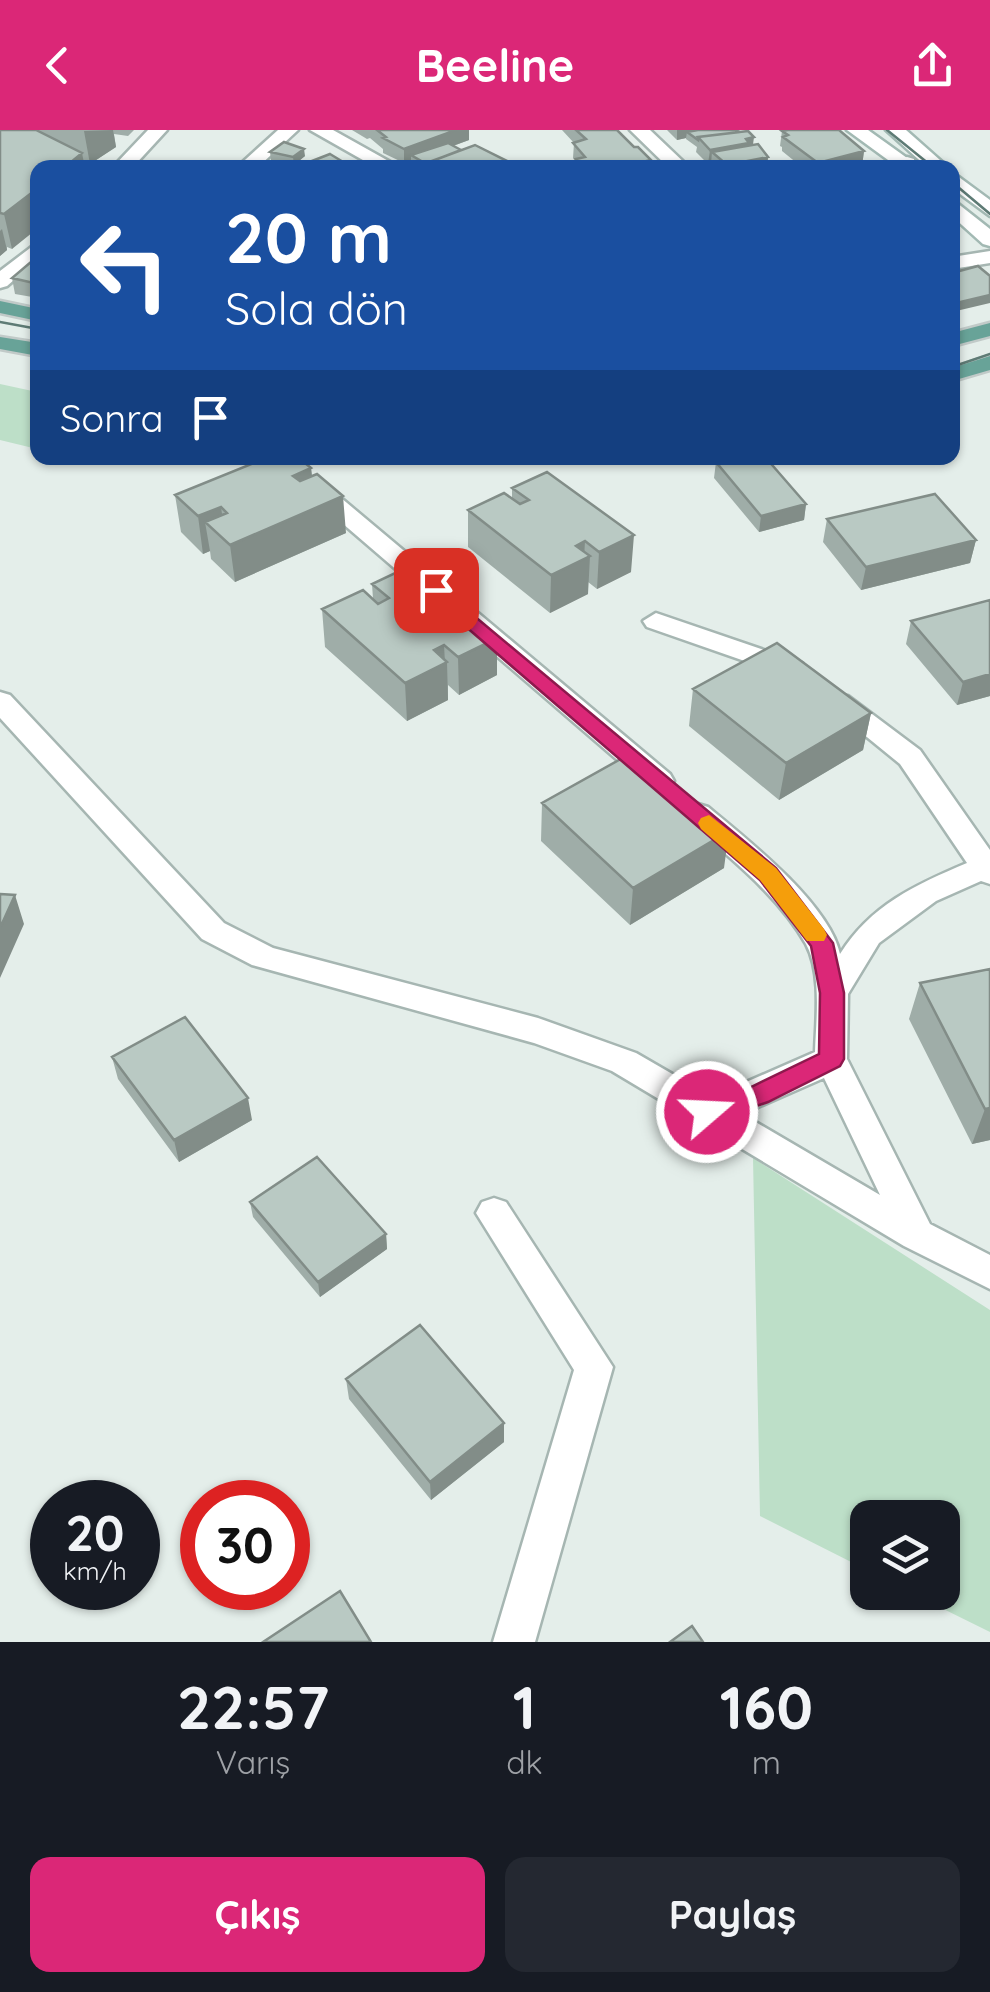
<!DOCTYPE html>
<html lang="tr">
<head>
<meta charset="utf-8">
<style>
	body { margin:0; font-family:Quicksand,sans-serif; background:#242831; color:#f1f3f6; height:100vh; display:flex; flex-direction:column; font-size:38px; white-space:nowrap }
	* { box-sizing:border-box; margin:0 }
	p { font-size:32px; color:#9ea1a6 }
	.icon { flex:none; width:55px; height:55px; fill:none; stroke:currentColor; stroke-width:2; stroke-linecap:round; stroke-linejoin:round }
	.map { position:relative; height:1512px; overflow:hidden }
	.sheet { display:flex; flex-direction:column; background:#171b24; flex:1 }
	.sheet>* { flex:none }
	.guide { position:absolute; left:30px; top:30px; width:930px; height:305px; border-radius:20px; box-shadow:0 2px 8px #0004; background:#1a4fa0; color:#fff; overflow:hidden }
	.controls { position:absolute; left:850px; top:1370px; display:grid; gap:20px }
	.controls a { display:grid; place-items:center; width:110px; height:110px; border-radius:20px; background:#171b24; box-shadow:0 2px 8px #0004; font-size:50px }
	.speed { position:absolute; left:30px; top:1350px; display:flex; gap:20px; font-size:50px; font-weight:700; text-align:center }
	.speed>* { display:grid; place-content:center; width:130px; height:130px; border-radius:50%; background:#171b24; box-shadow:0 2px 8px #0004; line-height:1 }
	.speed small { font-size:25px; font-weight:400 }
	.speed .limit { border:15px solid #d22; background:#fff; color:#111 }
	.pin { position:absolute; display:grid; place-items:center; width:85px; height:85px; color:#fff; margin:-42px; border-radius:20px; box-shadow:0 5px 15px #0006 }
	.me { position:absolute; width:110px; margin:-55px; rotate:71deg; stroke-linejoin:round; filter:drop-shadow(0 0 8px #0008) }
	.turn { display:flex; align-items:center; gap:35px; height:210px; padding:0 30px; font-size:45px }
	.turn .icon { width:130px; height:130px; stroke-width:2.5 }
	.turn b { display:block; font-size:70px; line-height:85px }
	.then { display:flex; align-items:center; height:95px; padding:0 30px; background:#0003; gap:20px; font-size:38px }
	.eta { display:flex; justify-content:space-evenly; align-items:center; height:170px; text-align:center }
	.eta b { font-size:60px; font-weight:700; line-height:70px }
	.button { display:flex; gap:20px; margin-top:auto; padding:20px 30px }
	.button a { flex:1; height:115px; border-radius:20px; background:#db2777; color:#fff; font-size:40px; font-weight:700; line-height:115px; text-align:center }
	.button a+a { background:#242831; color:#f1f3f6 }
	header { display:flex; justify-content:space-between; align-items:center; height:130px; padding:0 30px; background:#db2777; color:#fff; font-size:45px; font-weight:700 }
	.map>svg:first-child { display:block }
	.green { fill:#bddfc8 }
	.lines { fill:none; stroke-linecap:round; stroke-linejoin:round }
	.minor-casing { stroke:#a6b6b2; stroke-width:5 }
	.secondary-casing { stroke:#a2b9b3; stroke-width:5 }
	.primary-casing { stroke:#c1cac8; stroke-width:5 }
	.minor { fill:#fff; fill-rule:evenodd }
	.secondary { fill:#fff; fill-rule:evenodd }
	.primary { fill:#68a398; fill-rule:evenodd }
	.tram { stroke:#5e7b75; stroke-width:2.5 }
	.wall { fill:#9fada8 }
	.shaded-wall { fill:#828d88 }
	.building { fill:#b9c9c3; stroke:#828d88; stroke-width:2.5 }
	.route { fill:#db2777; stroke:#8e194d; stroke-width:2.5 }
	.slow { fill:#f59e0b }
</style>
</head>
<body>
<header><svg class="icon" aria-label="back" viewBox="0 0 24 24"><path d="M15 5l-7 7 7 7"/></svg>Beeline<svg class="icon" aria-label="share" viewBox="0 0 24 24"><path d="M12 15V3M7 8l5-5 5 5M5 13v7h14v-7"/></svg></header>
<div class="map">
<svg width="990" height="1512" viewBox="0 0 990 1512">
	<rect width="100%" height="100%" fill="#e4eeea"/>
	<path class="green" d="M0 254 37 262V319L0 310Z
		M753 1028 990 1180V1502L911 1463 942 1462V1388H868L867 1440 760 1386Z"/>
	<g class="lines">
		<g class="minor-casing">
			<path id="minor" d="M148 0H167L132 38H112Z
				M278 0H298L257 38H236Z
				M310 0H333L401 38H377Z
				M630 0H650L690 38H669Z
				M907 27 914 29V37L876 38Z
				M38 112V129L7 156 0 158V141Z
				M990 121V133L952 139V127Z
				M314 350 322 352 670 644 674 651 670 658H650L306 362 302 357 306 352Z
				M656 483 802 533 806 539 802 545 793 548 647 497 643 491Z
				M0 562 10 565 224 793 273 818 538 888 636 923 712 967 815 922C816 889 822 844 806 814 778 765 730 728 688 691L684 684 688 677 698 674 708 677C747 709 829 774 840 824 871 775 915 755 967 733L900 634 824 572 828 566H848L920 620 990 720V754L981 751 936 771 879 813 848 864 847 929 930 1094 990 1125V1159L904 1116 612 941 534 913 252 835 202 809 0 588ZM824 948 880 1065 742 984Z
				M494 1068 506 1072 613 1237 535 1512H493L574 1240 476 1083 482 1072Z"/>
		</g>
		<g class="secondary-casing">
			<path id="secondary" d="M847 0H868L921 38H899Z
				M886 0H906L949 38H928Z
				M952 42 990 70V86L952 58Z
				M952 69 990 99V116L983 114 952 86Z"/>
		</g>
		<g class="primary-casing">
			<path id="primary" d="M0 171 38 179V191L0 183Z
				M990 193V206L952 216V203Z
				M0 207 38 213V226L0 219Z
				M990 226V240L952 251V238Z"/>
		</g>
		<use href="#minor" class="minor"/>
		<use href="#secondary" class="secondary"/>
		<use href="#primary" class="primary"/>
		<path class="tram" d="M887 0 934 38
			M952 52 990 84
			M0 192 38 199
			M952 237 990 224"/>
	</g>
	<path class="wall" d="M0 0H134L128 6 114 4 116 17 90 34 84 33 85 38H38L12 119 7 117V120L0 126Z
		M352 0H469V10L453 16 461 20 515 38H420L411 33V31L404 33 383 23V19L370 8 367 9Z
		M562 0H617L634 17 651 30V38H575V31L573 28 574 13Z
		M667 0H735L768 27 767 38H711V34H708L696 22 697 17 686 9V8L677 10Z
		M782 1 864 21 862 36 856 38H803L782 21V17L780 16Z
		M270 22 305 26 294 35 271 30Z
		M38 126V168L15 164 12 148Z
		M716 332 806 374 804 390 759 402 714 348Z
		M311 338 312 346 346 403 235 452 211 429 210 421 203 424 181 402 175 365Z
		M512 358 631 442 597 459 588 452V464L550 483 468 417V380L512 369Z
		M827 389 976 410 970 433 861 460 823 412Z
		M372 454 497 545 459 565 448 555V570L407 591 325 517 322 479 373 469Z
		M990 470V566L957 575 906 514 911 491Z
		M693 559 871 583 863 620 779 670 689 596Z
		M542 673 724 738 630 795 541 711Z
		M990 839V1010L972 1014 909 889 920 853Z
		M112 927 252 990 179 1032 118 949Z
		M250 1072 386 1104 387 1119 320 1167 253 1087Z
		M346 1249 504 1293V1312L431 1370 349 1269Z"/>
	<path class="shaded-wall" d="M113 0 116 17 90 34 84 1Z
		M456 0H469V10L417 29 411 25V31L404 33V19Z
		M677 0H722L687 2 686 8 677 10Z
		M754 7 752 22H712L711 34H708L710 20Z
		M304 19 305 26 294 35 293 27Z
		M864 21 862 36 817 38 818 33Z
		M82 23 85 38H64Z
		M768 27 767 38H727V35Z
		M651 30V38H617Z
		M38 58V98L12 119 4 84Z
		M2 99 7 120 0 126V101Z
		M990 165V173L952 182V174Z
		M311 338 315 375 293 346Z
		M343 366 346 403 235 452 230 415Z
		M806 374 804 390 759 402 761 386Z
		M221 377 226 411 205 392 210 421 203 424 198 386Z
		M634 405 631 442 597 459 599 422Z
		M976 410 970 433 861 460 866 437Z
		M585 411 584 429 590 426 588 464 550 483 551 445 576 416Z
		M497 508V545L459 565 458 527Z
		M444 515 445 533 447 532 448 570 407 591 405 553 434 520Z
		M990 544V566L957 575 963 552Z
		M871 583 863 620 779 670 786 633Z
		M729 701 724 738 630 795 633 758Z
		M15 765 24 794 0 848V798Z
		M248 968 252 990 179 1032 174 1010Z
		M990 978V1010L972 1014 985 979Z
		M386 1104 387 1119 320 1167 318 1152Z
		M504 1293V1312L431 1370 430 1352Z"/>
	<path class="building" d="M0 0H36L82 23 64 38H38V58L4 84 0 83Z
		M377 0H456L404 19 383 8 386 7Z
		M576 0H617L634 17H638L651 30 617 38H585L576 29 585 27 573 13 586 9Z
		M698 0H735L740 2 698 7V10L687 2Z
		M788 0H839L864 21 818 33 783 7 788 5 782 1Z
		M748 1 754 7 746 9 749 13 710 20 698 7Z
		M284 12 304 19 293 27 270 22Z
		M448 13 461 20 432 31V35L430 36 411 25Z
		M758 14 768 27 727 35 712 22Z
		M475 15 515 35 509 38H441L432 31Z
		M330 24 353 38H294Z
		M38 126V154L12 148Z
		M978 136 990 146V165L952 174V143Z
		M266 328H299L311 338 293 346 300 351 317 344 343 366 230 415 205 392 227 383 221 377 198 386 175 365Z
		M734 328H766L806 374 761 386 716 332Z
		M547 342 634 405 599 422 585 411 576 416 590 426 551 445 468 380 504 363 520 374 529 370 512 358Z
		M935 364 976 410 866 437 827 389Z
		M410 436 497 508 458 527 444 515 434 520 447 532 405 553 322 479 363 460 378 474 389 468 372 454Z
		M990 470V544L963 552 911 491Z
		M777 513 871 583 786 633 693 559Z
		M635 621 729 701 633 758 542 673Z
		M0 764 15 765 0 798Z
		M990 839V978L985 979 920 853Z
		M185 887 248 968 174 1010 112 927Z
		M317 1027 386 1104 318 1152 250 1072Z
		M420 1195 504 1293 430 1352 346 1249Z
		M340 1461 371 1512H263Z
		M692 1496 703 1512H670Z"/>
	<path class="route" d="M436 454 776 738 833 813 844 863V929L840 936 768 972 707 993 698 990 694 982 698 975 751 957 819 924 820 863 811 816 760 750 429 465V456Z"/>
	<path class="slow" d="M709 685 776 738 824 799 827 805 824 811H807L760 750 701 699 698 693 701 688Z"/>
</svg>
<div class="controls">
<a><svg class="icon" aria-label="layers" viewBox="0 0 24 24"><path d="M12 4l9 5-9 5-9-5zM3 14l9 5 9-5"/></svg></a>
</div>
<div class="speed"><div>20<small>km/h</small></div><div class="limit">30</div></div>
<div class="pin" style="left:436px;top:460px;background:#d93025"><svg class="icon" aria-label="arrive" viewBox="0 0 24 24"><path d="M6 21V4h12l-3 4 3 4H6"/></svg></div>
<svg class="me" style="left:707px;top:982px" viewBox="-20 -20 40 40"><circle r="17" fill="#db2777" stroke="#fff" stroke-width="3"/><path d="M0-11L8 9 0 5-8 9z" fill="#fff"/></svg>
<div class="guide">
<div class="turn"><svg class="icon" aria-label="left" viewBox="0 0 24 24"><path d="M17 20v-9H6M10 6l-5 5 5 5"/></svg><div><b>20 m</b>Sola dön</div></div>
<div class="then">Sonra<svg class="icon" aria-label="arrive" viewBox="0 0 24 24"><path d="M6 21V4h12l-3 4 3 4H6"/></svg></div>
</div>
</div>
<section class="sheet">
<div class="eta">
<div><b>22:57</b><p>Varış</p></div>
<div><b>1</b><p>dk</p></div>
<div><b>160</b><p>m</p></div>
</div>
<div class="button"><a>Çıkış</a><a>Paylaş</a></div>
</section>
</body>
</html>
